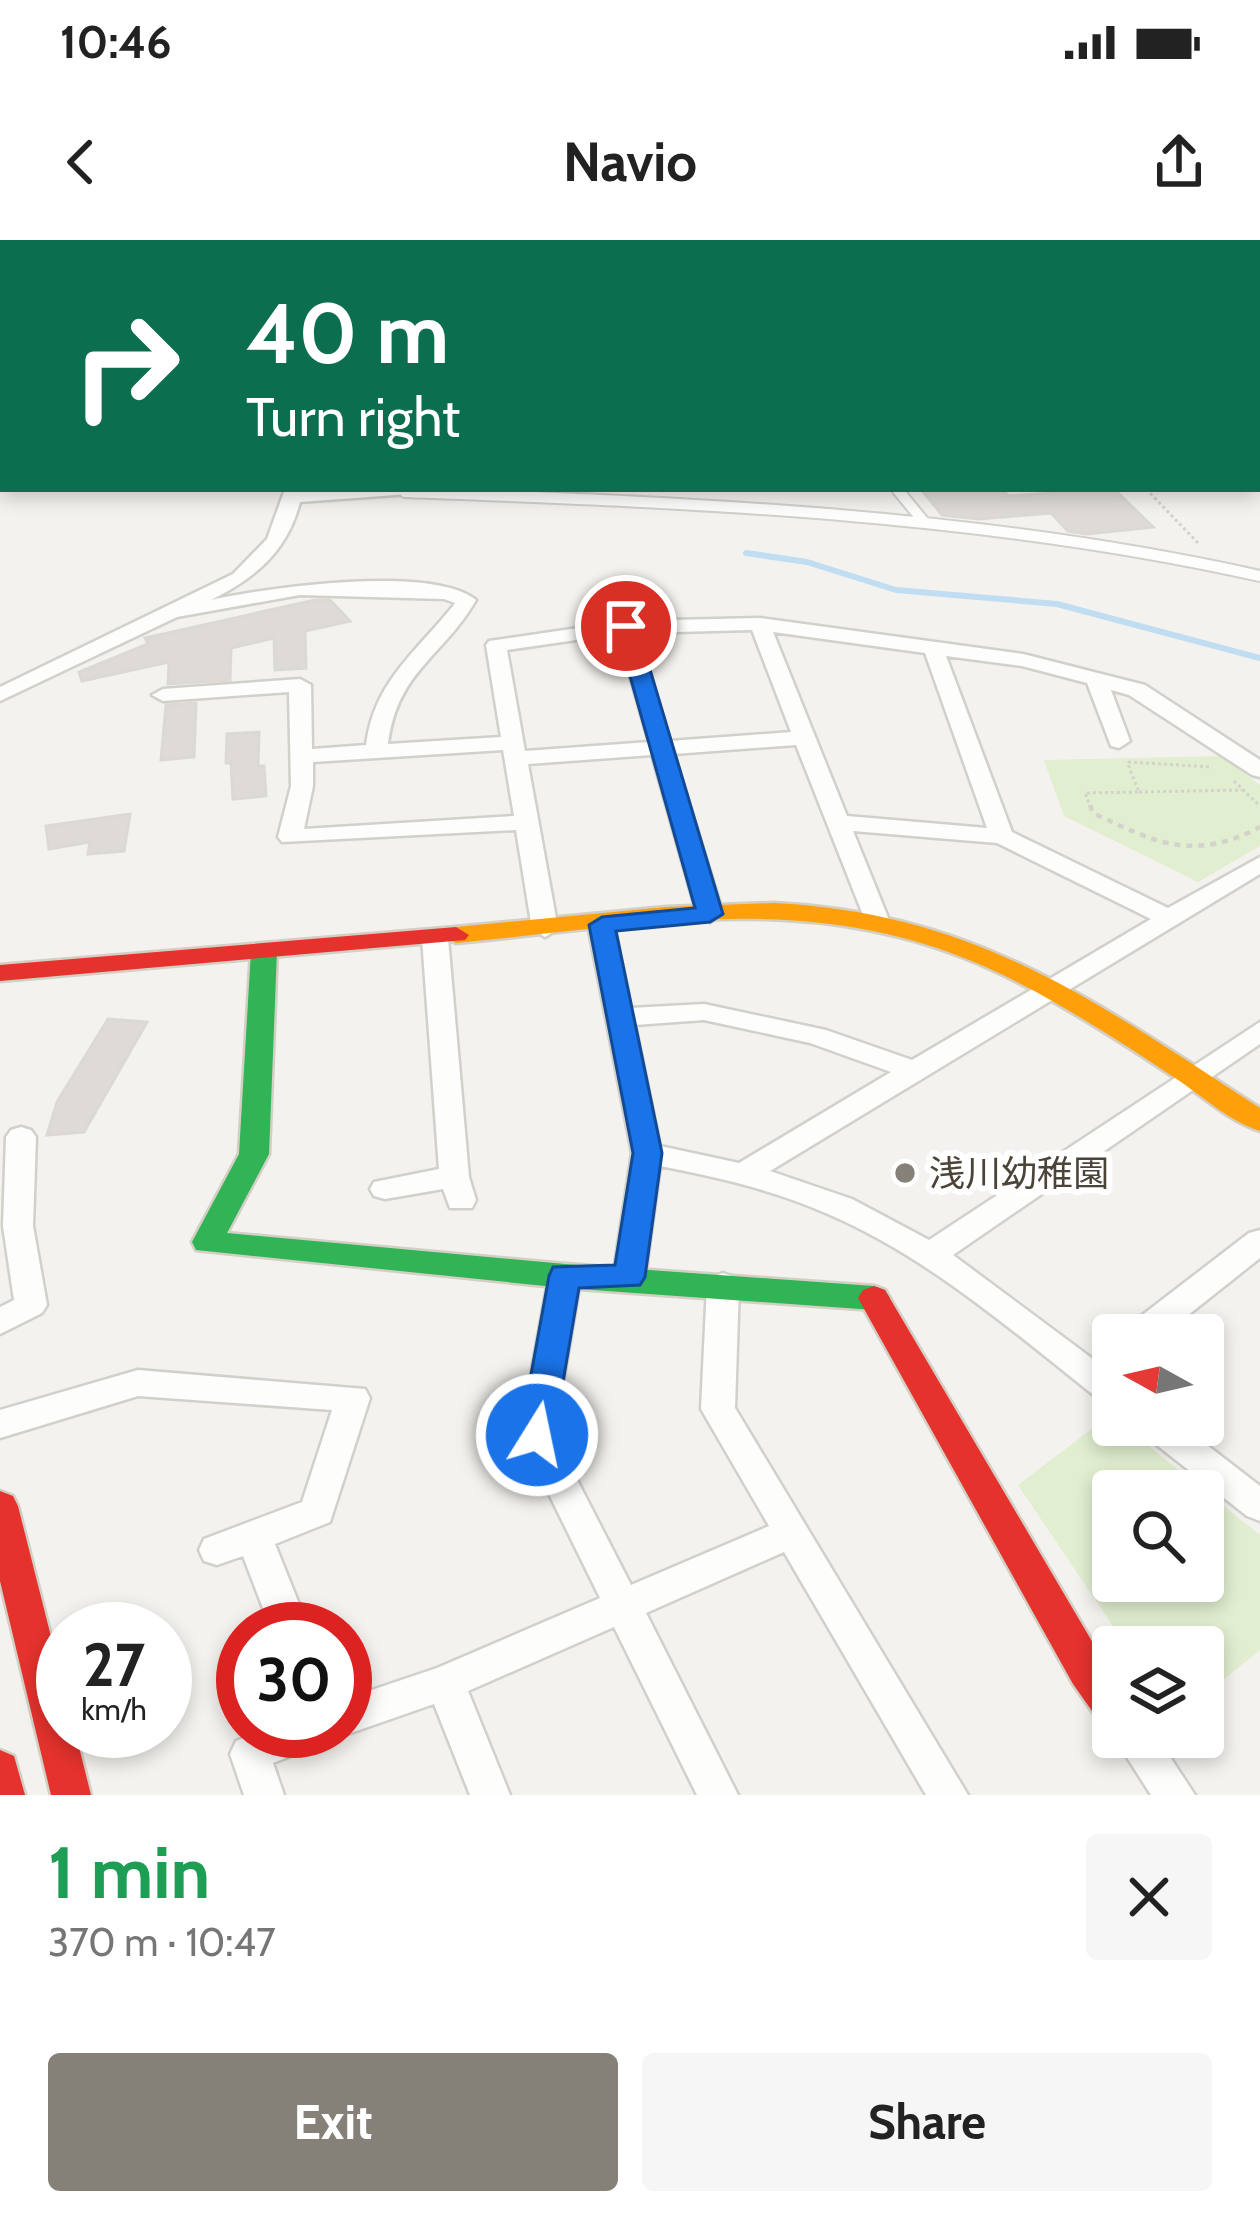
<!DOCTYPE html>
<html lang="en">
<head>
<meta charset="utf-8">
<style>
	body { margin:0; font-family:Cabin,"Noto Sans JP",sans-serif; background:#f6f6f6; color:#222; height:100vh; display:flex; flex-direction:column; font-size:45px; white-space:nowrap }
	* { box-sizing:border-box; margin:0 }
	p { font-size:39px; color:#767676 }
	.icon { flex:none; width:66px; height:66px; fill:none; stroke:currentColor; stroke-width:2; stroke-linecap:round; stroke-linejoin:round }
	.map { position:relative; height:1555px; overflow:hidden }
	.panel { display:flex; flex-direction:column; background:#fff; flex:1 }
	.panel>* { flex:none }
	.hud { position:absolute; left:0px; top:0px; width:1260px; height:252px; box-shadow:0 6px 18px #0003; background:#0b6e4f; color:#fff; overflow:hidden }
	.needle { width:78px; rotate:278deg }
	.controls { position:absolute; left:1092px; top:1074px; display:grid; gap:24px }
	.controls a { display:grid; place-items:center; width:132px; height:132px; border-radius:12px; background:#fff; box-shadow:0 6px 18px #0003; font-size:60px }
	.speed { position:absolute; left:36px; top:1362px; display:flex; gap:24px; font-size:60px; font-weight:700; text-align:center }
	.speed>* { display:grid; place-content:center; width:156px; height:156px; border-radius:50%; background:#fff; box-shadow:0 6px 18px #0003; line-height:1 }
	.speed small { font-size:30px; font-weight:400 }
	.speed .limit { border:18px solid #d22; background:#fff; color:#111 }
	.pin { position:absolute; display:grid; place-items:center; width:102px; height:102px; color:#fff; margin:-51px; border:6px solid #fff; border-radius:50%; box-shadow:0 3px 12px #0007 }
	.me { position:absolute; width:132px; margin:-66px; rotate:10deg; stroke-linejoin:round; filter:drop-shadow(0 0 9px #0008) }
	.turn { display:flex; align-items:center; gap:42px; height:252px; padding:0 48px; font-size:54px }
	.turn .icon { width:156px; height:156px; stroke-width:2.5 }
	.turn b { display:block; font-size:84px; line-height:102px }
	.round { display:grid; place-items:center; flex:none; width:126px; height:126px; border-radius:12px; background:#f6f6f6 }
	.overview { display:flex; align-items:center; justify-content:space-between; height:204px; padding:0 48px }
	h1 { font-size:72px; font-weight:800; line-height:90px; color:#1e9e55 }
	.primary-button { display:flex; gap:24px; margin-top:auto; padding:24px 48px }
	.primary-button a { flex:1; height:138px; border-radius:12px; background:#868178; color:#fff; font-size:48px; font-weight:800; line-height:138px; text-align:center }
	.primary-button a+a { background:#f6f6f6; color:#222 }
	.status { display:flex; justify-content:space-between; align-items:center; height:84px; padding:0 60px; background:#fff; direction:ltr }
	.status svg { height:33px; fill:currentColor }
	header { display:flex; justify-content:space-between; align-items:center; height:156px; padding:0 48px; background:#fff; font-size:54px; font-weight:800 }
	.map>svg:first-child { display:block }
	.green { fill:#e1eecf; fill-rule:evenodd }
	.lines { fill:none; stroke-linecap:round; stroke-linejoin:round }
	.stream { stroke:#c0ddf1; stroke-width:6 }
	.building { fill:#dedbd6; stroke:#dcd9d4; stroke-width:3 }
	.lane-casing { stroke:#d2d0cb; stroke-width:14 }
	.street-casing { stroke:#d2d0cb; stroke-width:5 }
	.fast-casing { stroke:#d3cfc5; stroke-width:5 }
	.slow-casing { stroke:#d3cfc5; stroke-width:5 }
	.jam-casing { stroke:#d3cfc5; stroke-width:5 }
	.path-far1 { stroke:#d3d2cc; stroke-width:3; stroke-dasharray:3 3; stroke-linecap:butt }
	.path { stroke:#d3d2cc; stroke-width:4.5; stroke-dasharray:6 6; stroke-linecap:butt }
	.lane { stroke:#fdfdfc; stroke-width:10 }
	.street { fill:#fdfdfc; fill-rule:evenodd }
	.fast { fill:#30b455; fill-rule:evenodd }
	.slow { fill:#ff9f0a; fill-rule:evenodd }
	.jam { fill:#e5322d; fill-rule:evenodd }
	.route { fill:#1a73e8; stroke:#114b97; stroke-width:3 }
	.poi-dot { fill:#868178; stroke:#fff; stroke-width:4.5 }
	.labels { text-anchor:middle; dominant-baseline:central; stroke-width:12; stroke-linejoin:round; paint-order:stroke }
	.poi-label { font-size:36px; fill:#4b4439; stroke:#fff; text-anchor:start }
</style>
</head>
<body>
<div class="status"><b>10:46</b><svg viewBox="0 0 49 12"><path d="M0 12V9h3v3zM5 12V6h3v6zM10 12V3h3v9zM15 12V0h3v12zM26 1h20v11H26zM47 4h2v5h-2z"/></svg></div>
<header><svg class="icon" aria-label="back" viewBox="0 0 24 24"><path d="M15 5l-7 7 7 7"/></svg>Navio<svg class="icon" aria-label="share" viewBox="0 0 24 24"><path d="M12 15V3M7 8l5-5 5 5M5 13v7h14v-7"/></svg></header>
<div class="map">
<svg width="1260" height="1555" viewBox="0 0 1260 1555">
	<rect width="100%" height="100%" fill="#f4f2ee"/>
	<path class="green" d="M1221 516 1260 545V606L1198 642 1064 576 1044 520Z
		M1110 1175 1113 1185H1122L1260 1295V1410L1203 1456V1407H1127L1018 1245ZM1113 1251H1203V1341H1113Z"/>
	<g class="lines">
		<path class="stream" d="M746 313 807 322 896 350 1057 364 1260 418"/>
	</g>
	<path class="building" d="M921 249H1002L1008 256 1114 249 1153 287 1087 294 1068 291 1051 273 979 279 942 275Z
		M315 360H330L350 381 305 391 306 428 275 430 274 398 231 408 230 440 168 444 169 422 82 441 79 432 148 404 145 398Z
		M196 463 194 517 161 520 166 465Z
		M259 492 258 526H264L266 556 233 559 231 523H226L227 494Z
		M130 574 124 611 88 614 90 602 49 609 46 586Z
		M108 779 147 782 84 892 47 895 57 862Z"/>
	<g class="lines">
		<g class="lane-casing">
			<path id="lane" d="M897 249 924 282
				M405 252C692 263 979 273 1260 336"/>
		</g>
		<g class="street-casing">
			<path id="street" d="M0 0H16L0 7Z
				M802 0H817L800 3Z
				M0 33 3 34V42L0 41Z
				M3 98V108L0 109V99Z
				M3 150V161L0 162V151Z
				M285 249H418L409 254 300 262C287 312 255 338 211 360 265 348 432 324 476 360 444 416 397 431 388 504L501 497 486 405 489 401 626 381 760 378 1023 414 1145 445 1260 520V537L1252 535 1129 455 1111 450 1130 501 1119 508 1111 506 1087 443 1022 426 946 416 1012 592 1168 668 1260 617V634L770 931 852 959 929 1000 1260 782V804L953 1015 1113 1134V1165L1101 1161C1015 1093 930 1018 828 974 774 950 717 937 660 926L645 1037 640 1045 629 1049 618 1045 613 1037 632 913 588 685 601 677 614 685 631 768 704 764 826 790 912 820 1151 679 997 603 853 591 889 680 876 688 867 685 796 505 674 514 723 674 710 682 697 674 652 515 528 524 558 689 545 697 532 689 516 590 282 602 278 597 291 546 289 452 163 461 152 455 163 449 300 439 311 445 312 509 366 505C374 442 415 413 453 366L455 363 444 359 300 355 177 377 0 461V447L233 334 267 299ZM752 390 791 492 670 501 638 393ZM773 392 925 413 987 588 847 576ZM618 394 649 502 525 511 507 410ZM503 510 514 576 304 589 313 546V522ZM704 780 810 803 891 832 739 923 660 906 635 785Z
				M435 690 448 698 469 937 476 960 472 968H450L443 949 385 959 374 956 370 949 374 942 439 929 422 698Z
				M21 887 31 890 36 897 33 986 47 1065 42 1073 0 1094V1067L14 1060 3 986 6 897 11 890Z
				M1260 990V1018L1163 1095H1124L1128 1086 1249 993Z
				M565 1024 576 1028 581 1036 554 1195 631 1345 769 1286 701 1169 707 1045 712 1037 723 1033 734 1037 739 1045 735 1168 968 1555H926L784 1312 646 1373 738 1555H697L614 1387 468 1451 510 1555H470L434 1464 345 1495 335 1491H345V1459L437 1428 600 1358 520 1195 549 1036 554 1028Z
				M138 1130 365 1149 370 1158 330 1282 275 1304 309 1389H271L243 1316 217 1325 204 1321 199 1310 204 1299 302 1262 332 1170 138 1156 0 1198V1170Z
				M1139 1185H1181L1260 1246V1281L1247 1276 1144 1195Z
				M261 1491H327L321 1504 273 1523 284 1555H244L230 1514 236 1501Z
				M1114 1497H1157L1195 1555H1151Z"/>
		</g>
		<g class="fast-casing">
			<path id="fast" d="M543 0H559L541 3Z
				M3 227V237L0 238V228Z
				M264 703 277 711 269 914 227 993 565 1024 874 1046 885 1050 890 1058 885 1066 874 1070 565 1048 196 1010 192 1002 239 914 251 711Z"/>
		</g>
		<g class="slow-casing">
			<path id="slow" d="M1157 0H1206L1209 3H1160Z
				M1228 0H1260V6L1231 3Z
				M774 663C977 673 1096 762 1260 868V891C1230 882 1201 855 1175 838 1124 804 1073 771 1019 743 830 644 657 684 456 703L443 695 456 687 666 667Z"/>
		</g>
		<g class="jam-casing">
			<path id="jam" d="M456 687 469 695 465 700 0 741V725Z
				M874 1046 885 1050 1113 1437V1486L1099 1481 1073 1444 858 1058 863 1050Z
				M0 1251 13 1256 18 1266 63 1444V1491H75L91 1555H51L0 1341Z
				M0 1510 14 1516 25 1555H0Z"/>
		</g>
		<path class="path-far1" d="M1146 249 1198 303
			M1128 522 1212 527
			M1234 541 1260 566
			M1139 552 1242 550
			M1091 568 1085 553 1139 552 1127 522"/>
		<path class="path" d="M1090 565 1093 573C1156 603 1194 622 1260 587"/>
		<use href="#lane" class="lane"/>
		<use href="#street" class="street"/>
		<use href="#fast" class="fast"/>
		<use href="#slow" class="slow"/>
		<use href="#jam" class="jam"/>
	</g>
	<path class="route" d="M626 380 637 386 723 674 710 682 616 691 662 913 645 1037 640 1045 579 1048 554 1195 549 1205 537 1209 525 1205 520 1195 549 1036 553 1027 615 1025 633 913 589 685 602 677 695 668 616 386Z"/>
	<circle class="poi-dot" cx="905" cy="933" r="12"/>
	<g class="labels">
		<g class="poi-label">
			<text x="929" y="933">浅川幼稚園</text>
		</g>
	</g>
</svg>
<div class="controls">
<a><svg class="needle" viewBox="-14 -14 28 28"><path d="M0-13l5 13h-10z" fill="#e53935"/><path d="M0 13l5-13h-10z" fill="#767676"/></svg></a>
<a><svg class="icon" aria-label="search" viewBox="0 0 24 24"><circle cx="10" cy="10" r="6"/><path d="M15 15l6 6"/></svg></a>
<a><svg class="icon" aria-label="layers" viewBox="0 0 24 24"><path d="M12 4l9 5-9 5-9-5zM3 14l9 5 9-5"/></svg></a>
</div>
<div class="speed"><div>27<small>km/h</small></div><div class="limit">30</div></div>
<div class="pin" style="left:626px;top:386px;background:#d93025"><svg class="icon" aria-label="arrive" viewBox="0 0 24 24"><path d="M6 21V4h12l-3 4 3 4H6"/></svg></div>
<svg class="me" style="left:537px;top:1195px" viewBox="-20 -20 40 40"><circle r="17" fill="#1a73e8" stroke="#fff" stroke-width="3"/><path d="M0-11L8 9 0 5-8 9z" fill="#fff"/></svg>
<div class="hud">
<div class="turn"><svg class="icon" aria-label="right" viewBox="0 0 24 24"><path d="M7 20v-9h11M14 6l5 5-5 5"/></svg><div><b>40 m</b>Turn right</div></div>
</div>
</div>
<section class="panel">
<div class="overview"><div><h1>1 min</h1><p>370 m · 10:47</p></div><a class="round"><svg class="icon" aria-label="close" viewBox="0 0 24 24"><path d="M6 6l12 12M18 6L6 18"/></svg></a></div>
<div class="primary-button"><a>Exit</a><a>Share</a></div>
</section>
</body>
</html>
